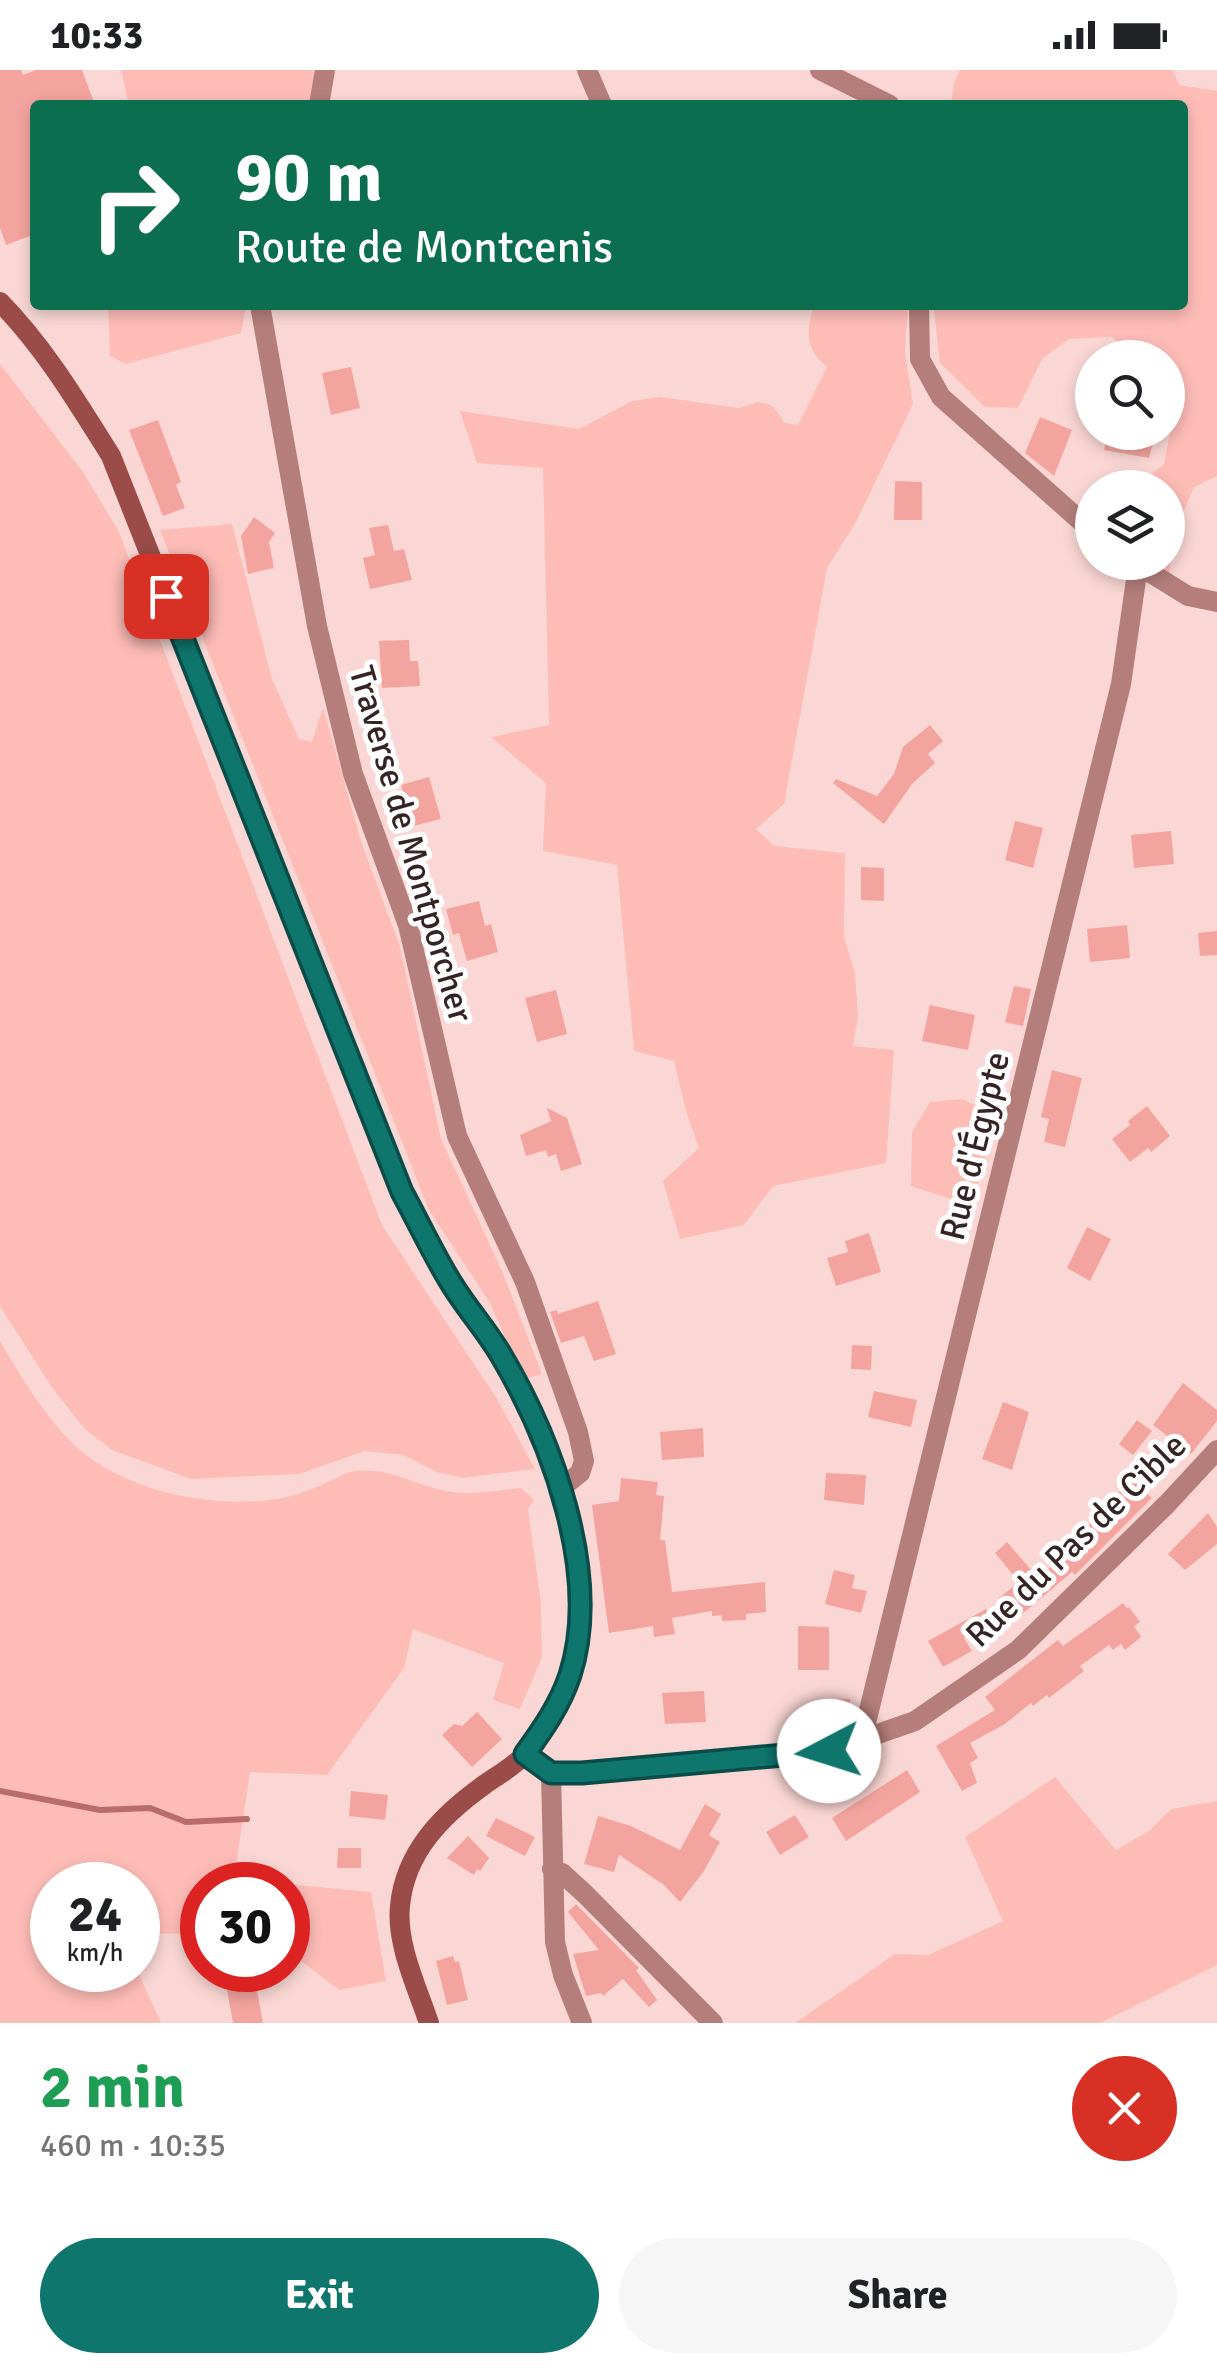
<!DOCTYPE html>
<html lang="en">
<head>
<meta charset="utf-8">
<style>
	body { margin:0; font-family:Signika,sans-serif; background:#f6f6f6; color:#202124; height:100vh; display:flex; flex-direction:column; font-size:38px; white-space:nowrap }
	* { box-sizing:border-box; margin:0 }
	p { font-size:32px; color:#757577 }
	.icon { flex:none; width:55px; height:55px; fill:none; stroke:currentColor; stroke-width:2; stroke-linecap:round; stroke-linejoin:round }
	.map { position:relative; height:1953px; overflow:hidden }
	.drawer { display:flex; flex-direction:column; background:#fff; flex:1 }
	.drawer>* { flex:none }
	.guide { position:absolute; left:30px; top:30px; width:1158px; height:210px; border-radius:10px; box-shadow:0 5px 15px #0003; background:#0b6e4f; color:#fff; overflow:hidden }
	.tools { position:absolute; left:1075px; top:270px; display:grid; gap:20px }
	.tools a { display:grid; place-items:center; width:110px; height:110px; border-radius:50%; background:#fff; box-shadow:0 5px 15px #0003; font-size:50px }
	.speed { position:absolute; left:30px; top:1792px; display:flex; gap:20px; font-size:50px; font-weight:700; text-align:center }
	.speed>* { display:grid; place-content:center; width:130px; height:130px; border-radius:50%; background:#fff; box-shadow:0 5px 15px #0003; line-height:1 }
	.speed small { font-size:25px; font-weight:400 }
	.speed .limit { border:15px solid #d22; background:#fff; color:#111 }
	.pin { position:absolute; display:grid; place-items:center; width:85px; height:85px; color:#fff; margin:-42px; border-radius:20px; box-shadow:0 5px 15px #0006 }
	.me { position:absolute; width:110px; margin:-55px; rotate:265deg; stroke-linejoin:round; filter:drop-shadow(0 0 8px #0008) }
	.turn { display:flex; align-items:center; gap:35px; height:210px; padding:0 40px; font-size:45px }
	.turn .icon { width:130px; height:130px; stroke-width:2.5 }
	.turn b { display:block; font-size:70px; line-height:85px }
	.round { display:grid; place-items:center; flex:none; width:105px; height:105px; border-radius:52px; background:#f6f6f6 }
	.summary { display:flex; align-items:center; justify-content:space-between; height:170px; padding:0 40px }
	h1 { font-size:60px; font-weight:700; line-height:75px; color:#1e9e55 }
	.primary-button { display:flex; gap:20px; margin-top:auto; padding:20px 40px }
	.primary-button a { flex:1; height:115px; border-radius:60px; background:#0f766e; color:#fff; font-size:40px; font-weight:700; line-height:115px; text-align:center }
	.primary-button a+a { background:#f6f6f6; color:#202124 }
	.status { display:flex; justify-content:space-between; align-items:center; height:70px; padding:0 50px; background:#fff; direction:ltr }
	.status svg { height:28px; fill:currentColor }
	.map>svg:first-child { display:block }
	.green { fill:#febcb7 }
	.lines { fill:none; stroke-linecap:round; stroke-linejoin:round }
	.stream { stroke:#b86d69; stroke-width:6 }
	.building { fill:#f4a49e }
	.street { stroke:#b57e7a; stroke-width:20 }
	.secondary { stroke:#9b4c49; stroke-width:20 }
	.route-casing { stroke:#0a4d48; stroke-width:25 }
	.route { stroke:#0f766e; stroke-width:18 }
	.labels { text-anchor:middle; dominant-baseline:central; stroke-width:10; stroke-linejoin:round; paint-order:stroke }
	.street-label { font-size:35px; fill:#342524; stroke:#fff }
</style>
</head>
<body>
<div class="status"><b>10:33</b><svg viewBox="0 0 49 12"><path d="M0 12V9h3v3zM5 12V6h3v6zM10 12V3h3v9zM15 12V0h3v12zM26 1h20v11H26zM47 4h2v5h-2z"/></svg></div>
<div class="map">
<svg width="1217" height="1953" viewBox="0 0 1217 1953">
	<rect width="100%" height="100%" fill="#fad7d4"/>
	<path class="green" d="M121 0H314V17L308 35H129Z
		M960 0H1173L1179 15 1217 21V406L1194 417 1176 460 1169 503 1154 493 1168 492V418L1136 417 1164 394 1174 342 1168 288 1134 287 1112 267 1069 269 1042 289 1018 338 985 337 940 293 934 241 935 235H1182V35H951L954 13Z
		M108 235H246L241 263 126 294 110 286Z
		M814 235H908L905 283 913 334 856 452 827 498 784 734 756 759 774 776 845 783 844 867 855 903 858 946 853 976 894 980 886 1093 773 1116 744 1155 680 1169 663 1111 699 1078 686 1041 674 991 634 981 617 795 543 781 546 713 491 667 549 655 543 398 477 393 460 341 579 359 632 331 660 327 739 338 758 332 773 336 785 353 798 355 827 297C803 277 807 263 814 235Z
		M0 294 83 402 119 462 382 1155 497 1329 535 1399 462 1408 437 1402 404 1385 365 1381 299 1404 191 1409 112 1380 85 1359 53 1319 0 1236Z
		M232 454 272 609 299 669 312 672 323 638 361 771 400 877 441 1069 503 1203 542 1304 524 1309 490 1233 429 1140 160 460Z
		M962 1029 996 1045 972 1136 911 1116 912 1062 930 1032Z
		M0 1271C20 1305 42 1342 70 1371 118 1419 204 1438 270 1430 290 1428 310 1420 328 1412 338 1408 346 1402 356 1401 387 1398 408 1411 437 1419 465 1427 493 1421 521 1418L534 1430 528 1439 541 1533 542 1587 520 1639 493 1630 504 1593 413 1559 404 1598 327 1705 250 1702 234 1809 371 1822 386 1911 339 1920 288 1881V1815H202V1863L138 1864V1815H52V1900H137L161 1953H0Z
		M1055 1707 1116 1780 1149 1761 1171 1739 1217 1731V1895L1100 1953H795L895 1884 928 1885 1003 1851 965 1767Z"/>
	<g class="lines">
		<path class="stream" d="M0 1721 100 1740 150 1738 186 1752 247 1749"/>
	</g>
	<path class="building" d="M0 0H21L23 5 36 0H82L95 35H35V164L6 175 0 158Z
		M351 297 360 338 331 345 322 303Z
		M1040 347 1072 360 1054 406 1025 383Z
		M158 350 181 412 176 415 185 438 163 446 129 360Z
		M1108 362H1156L1149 388 1104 380Z
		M895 411 922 412V450H894Z
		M254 447 275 463 269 472 274 498 248 504 241 466Z
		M388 455 394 481 404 479 412 510 370 519 363 488 375 485 369 458Z
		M409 570 410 591H418L420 616 382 618 379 571Z
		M930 655 943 671 928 684 935 693 912 714 884 754 833 713 836 709 877 726 894 704 903 677Z
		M429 707 441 749 413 756 401 715Z
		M1015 751 1043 758 1033 798 1005 790Z
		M1171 761 1174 794 1134 798 1131 765Z
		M861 797 884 798V831L861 830Z
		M479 831 485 856 491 854 498 882 467 891 459 863 453 865 446 839Z
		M1127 855 1130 888 1090 892 1087 859Z
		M1217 861V885L1200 886 1198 863Z
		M1014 916 1031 919 1023 956 1005 952Z
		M556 920 567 964 537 972 525 928Z
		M930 935 975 945 968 980 922 971Z
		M1052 1000 1082 1008 1065 1077 1044 1072 1049 1049 1041 1047Z
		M1147 1036 1170 1066 1151 1082 1148 1078 1130 1092 1112 1069 1130 1055 1128 1051Z
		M547 1038 567 1048 582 1094 561 1101 556 1084 548 1087 546 1080 526 1086 520 1065 551 1051Z
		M1087 1157 1111 1169 1090 1211 1067 1198Z
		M869 1163 881 1202 836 1216 827 1188 848 1182 845 1171Z
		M598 1231 616 1284 594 1291 584 1266 561 1273 550 1242 557 1240 558 1244Z
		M852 1275 872 1276 871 1300 851 1299Z
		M1183 1313 1217 1340V1351L1191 1384 1153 1355Z
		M874 1321 917 1330 911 1357 868 1347Z
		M1003 1332 1029 1342 1012 1400 982 1389Z
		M1137 1350 1152 1361 1133 1385 1119 1374Z
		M703 1358 704 1387 662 1390 660 1362Z
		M826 1403 866 1405 864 1435 824 1430Z
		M621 1408 658 1412 656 1425 664 1426 660 1470H665L672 1522 765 1512 766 1542 746 1544V1550L722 1551V1545L712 1546V1541L672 1548 675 1564 654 1567 653 1556 609 1563 592 1435 619 1431Z
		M1131 1409 1152 1428 1075 1505 1072 1502 1016 1549 999 1528 1019 1512 995 1483 1007 1472 1039 1509Z
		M1208 1443 1217 1457V1474L1185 1500 1168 1484Z
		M834 1500 855 1505 852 1518 867 1521 861 1543 825 1534Z
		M1123 1533 1127 1538 1129 1537 1140 1552 1134 1556 1141 1567 1125 1580 1121 1574 1113 1580 1109 1575 1080 1596 1084 1601 1049 1628 1047 1625 1033 1636 1031 1633 1005 1654 970 1673 978 1688 970 1693 977 1713 962 1721 936 1676 995 1640 985 1627 1058 1570 1063 1576Z
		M986 1539 988 1542 964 1568 972 1581 943 1597 928 1571Z
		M798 1556 829 1557V1600H798Z
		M704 1621 706 1652 665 1654 662 1623Z
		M850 1629V1659L818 1660 817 1630Z
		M477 1642 502 1669 472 1697 442 1665 454 1654 462 1656Z
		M907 1700 920 1722 846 1771 832 1748Z
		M351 1721 388 1725 385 1750 349 1746Z
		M705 1734 721 1744 709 1765 720 1772 704 1801 680 1832 664 1815 619 1785 614 1802 584 1794 598 1746 631 1756 680 1780Z
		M795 1745 809 1767 780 1785 766 1762Z
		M496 1748 535 1767 525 1786 486 1766Z
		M468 1766 489 1788 480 1801 477 1799 474 1805 447 1788Z
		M338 1778H361V1798H337Z
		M576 1834 639 1898 636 1900 657 1930 649 1937 623 1909 603 1926 601 1923 586 1926 573 1884 599 1880 568 1842Z
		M453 1886 455 1892 459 1891 468 1930 447 1935 436 1891Z
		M256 1915 263 1953H233L227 1920Z"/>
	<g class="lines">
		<path class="street" d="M587 0 602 35
			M820 0 890 35
			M319 35 325 0
			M260 235 317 556 353 704 408 855 457 1066 525 1212 578 1362 584 1391 580 1403 560 1419
			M919 235 920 289 941 327 1092 461
			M1133 492 1188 526 1217 532
			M862 1669 1121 614 1138 496
			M525 1684 551 1703H582L829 1681 915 1651 1018 1580 1167 1434 1217 1380
			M551 1703 555 1872 563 1905 582 1953
			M552 1799 562 1803 585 1824 713 1953"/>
		<path class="secondary" d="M0 232C45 278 77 332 111 386L402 1122C419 1153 434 1186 453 1216 468 1239 486 1261 500 1285 542 1354 580 1446 580 1528 579 1585 564 1640 526 1683 515 1696 498 1705 484 1715 442 1745 405 1782 400 1836 396 1874 417 1917 429 1953"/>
	</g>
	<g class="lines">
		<g class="route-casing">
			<path id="route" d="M166 526 402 1122C419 1153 434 1186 453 1216 468 1240 487 1261 501 1285 552 1371 602 1505 570 1605 560 1635 543 1659 525 1684L551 1703H582L829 1681"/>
		</g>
		<use href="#route" class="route"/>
	</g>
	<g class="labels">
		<g class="street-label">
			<text transform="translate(411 774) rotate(74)">Traverse de Montporcher</text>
			<text transform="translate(975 1076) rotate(-76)">Rue d'Égypte</text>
			<text transform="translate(1076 1470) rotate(-44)">Rue du Pas de Cible</text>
		</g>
	</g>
</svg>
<div class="tools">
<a><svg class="icon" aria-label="search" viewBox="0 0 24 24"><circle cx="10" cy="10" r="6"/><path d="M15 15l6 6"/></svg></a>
<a><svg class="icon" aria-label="layers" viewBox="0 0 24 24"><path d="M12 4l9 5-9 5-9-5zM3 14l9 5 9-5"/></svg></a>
</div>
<div class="speed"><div>24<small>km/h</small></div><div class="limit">30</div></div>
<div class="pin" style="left:166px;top:526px;background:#d93025"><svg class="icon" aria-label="arrive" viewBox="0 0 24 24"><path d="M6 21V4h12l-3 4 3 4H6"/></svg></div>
<svg class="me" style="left:829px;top:1681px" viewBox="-20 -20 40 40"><circle r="19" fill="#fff"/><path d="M0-13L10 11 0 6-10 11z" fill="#0f766e"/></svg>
<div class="guide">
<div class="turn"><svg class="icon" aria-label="right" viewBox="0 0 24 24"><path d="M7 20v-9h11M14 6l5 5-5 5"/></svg><div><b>90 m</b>Route de Montcenis</div></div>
</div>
</div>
<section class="drawer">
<div class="summary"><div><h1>2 min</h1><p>460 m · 10:35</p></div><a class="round" style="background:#d93025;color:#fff"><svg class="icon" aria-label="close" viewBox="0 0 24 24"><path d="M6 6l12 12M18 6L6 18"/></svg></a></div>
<div class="primary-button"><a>Exit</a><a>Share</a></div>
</section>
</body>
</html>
